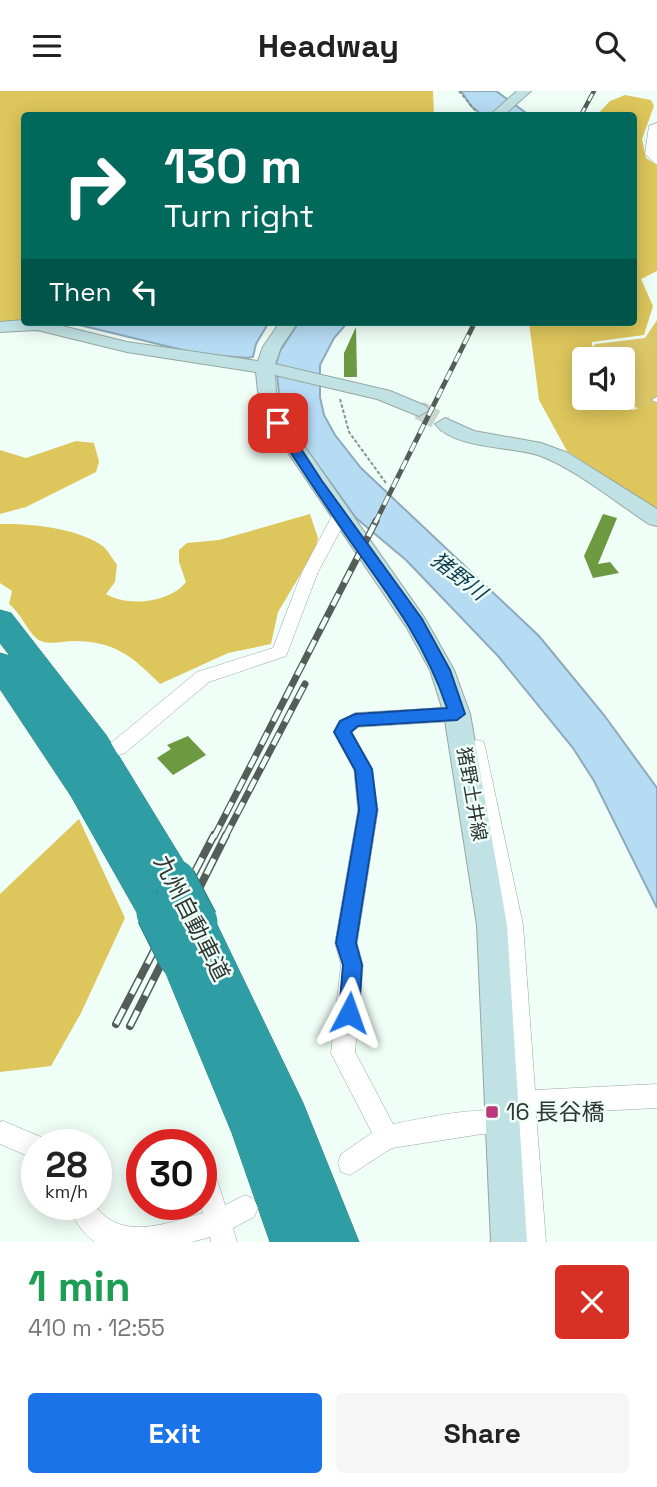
<!DOCTYPE html>
<html lang="en">
<head>
<meta charset="utf-8">
<style>
	body { margin:0; font-family:"Space Grotesk","Noto Sans JP",sans-serif; background:#f6f6f6; color:#222; height:100vh; display:flex; flex-direction:column; font-size:26px; white-space:nowrap }
	* { box-sizing:border-box; margin:0 }
	p { font-size:23px; color:#767676 }
	.icon { flex:none; width:38px; height:38px; fill:none; stroke:currentColor; stroke-width:2; stroke-linecap:round; stroke-linejoin:round }
	.map { position:relative; height:1151px; overflow:hidden }
	.sheet { display:flex; flex-direction:column; background:#fff; flex:1 }
	.sheet>* { flex:none }
	.banner { position:absolute; left:21px; top:21px; width:616px; height:214px; border-radius:7px; box-shadow:0 4px 18px #0003; background:#00695c; color:#fff; overflow:hidden }
	.tools { position:absolute; left:572px; top:256px; display:grid; gap:14px }
	.tools a { display:grid; place-items:center; width:63px; height:63px; border-radius:7px; background:#fff; box-shadow:0 4px 18px #0003; font-size:35px }
	.speed { position:absolute; left:21px; top:1038px; display:flex; gap:14px; font-size:35px; font-weight:700; text-align:center }
	.speed>* { display:grid; place-content:center; width:91px; height:91px; border-radius:50%; background:#fff; box-shadow:0 4px 18px #0003; line-height:1 }
	.speed small { font-size:18px; font-weight:400 }
	.speed .limit { border:10px solid #d22; background:#fff; color:#111 }
	.pin { position:absolute; display:grid; place-items:center; width:60px; height:60px; color:#fff; margin:-30px; border-radius:14px; box-shadow:0 4px 10px #0006 }
	.me { position:absolute; width:77px; margin:-38px; rotate:4deg; stroke-linejoin:round; filter:drop-shadow(0 0 5px #0008) }
	.turn { display:flex; align-items:center; gap:24px; height:147px; padding:0 28px; font-size:32px }
	.turn .icon { width:91px; height:91px; stroke-width:2.5 }
	.turn b { display:block; font-size:49px; line-height:60px }
	.then { display:flex; align-items:center; height:66px; padding:0 28px; background:#0003; gap:14px; font-size:26px }
	.round { display:grid; place-items:center; flex:none; width:74px; height:74px; border-radius:7px; background:#f6f6f6 }
	.overview { display:flex; align-items:center; justify-content:space-between; height:119px; padding:0 28px }
	h1 { font-size:42px; font-weight:600; line-height:52px; color:#1e9e55 }
	.button { display:flex; gap:14px; margin-top:auto; padding:14px 28px }
	.button a { flex:1; height:80px; border-radius:7px; background:#1a73e8; color:#fff; font-size:28px; font-weight:600; line-height:80px; text-align:center }
	.button a+a { background:#f6f6f6; color:#222 }
	header { display:flex; justify-content:space-between; align-items:center; height:91px; padding:0 28px; background:#fff; font-size:32px; font-weight:600 }
	.map>svg:first-child { display:block }
	.green { fill:#dcc768 }
	.forest { fill:#ddc65b }
	.water { fill:#b6dcf4; stroke:#8eaaba; stroke-width:2 }
	.building { fill:#6d9941 }
	.lines { fill:none; stroke-linecap:round; stroke-linejoin:round }
	.secondary-tunnel { stroke:#c9d6d0; stroke-width:19; stroke-dasharray:19 10; stroke-linecap:butt }
	.lane-casing { stroke:#96a79f; stroke-width:1 }
	.street-casing { stroke:#96a79f; stroke-width:1 }
	.secondary-casing { stroke:#96a79f; stroke-width:2 }
	.highway-casing { stroke:#2f7a7c; stroke-width:1 }
	.path { stroke:#89948f; stroke-width:2; stroke-dasharray:3.5 2; stroke-linecap:butt }
	.lane { fill:#fff; fill-rule:evenodd }
	.street { fill:#fff; fill-rule:evenodd }
	.secondary { fill:#c1e2e4; fill-rule:evenodd }
	.highway { fill:#2f9ea4; fill-rule:evenodd }
	.rail-far3-casing { stroke:#545d59; stroke-width:4.5 }
	.rail-far2-casing { stroke:#545d59; stroke-width:5 }
	.rail-far1-casing { stroke:#545d59; stroke-width:7 }
	.rail-casing { stroke:#545d59; stroke-width:8 }
	.rail-far3 { stroke:#effef7; stroke-width:2.5; stroke-dasharray:8; stroke-linecap:butt }
	.rail-far2 { stroke:#effef7; stroke-width:3.5; stroke-dasharray:10; stroke-linecap:butt }
	.rail-far1 { stroke:#effef7; stroke-width:4.5; stroke-dasharray:13; stroke-linecap:butt }
	.rail { stroke:#effef7; stroke-width:5; stroke-dasharray:17; stroke-linecap:butt }
	.highway-bridge-casing { stroke:#2f7a7c; stroke-width:43; stroke-linecap:butt }
	.highway-bridge { stroke:#2f9ea4; stroke-width:41 }
	.route { fill:#1a73e8; stroke:#114b97; stroke-width:2 }
	.poi-dot { fill:#bc377b; stroke:#effef7; stroke-width:2.5 }
	.labels { text-anchor:middle; dominant-baseline:central; stroke-width:5; stroke-linejoin:round; paint-order:stroke }
	.street-label { font-size:19px; fill:#2f3633; stroke:#effef7 }
	.water-label { font-size:21px; font-style:italic; fill:#093950; stroke:#effef7 }
	.near-street-label { font-size:23px; fill:#2f3633; stroke:#effef7 }
	.near-poi-label { font-size:23px; fill:#2f3633; stroke:#effef7; text-anchor:start }
</style>
</head>
<body>
<header><svg class="icon" aria-label="menu" viewBox="0 0 24 24"><path d="M4 6h16M4 12h16M4 18h16"/></svg>Headway<svg class="icon" aria-label="search" viewBox="0 0 24 24"><circle cx="10" cy="10" r="6"/><path d="M15 15l6 6"/></svg></header>
<div class="map">
<svg width="657" height="1151" viewBox="0 0 657 1151">
	<rect width="100%" height="100%" fill="#effef7"/>
	<path class="green" d="M657 229V314L643 321 620 306H623V268H588L586 260 596 253 645 247Z"/>
	<path class="forest" d="M0 0H433L434 23 24 24V230L0 232Z
		M625 4 651 9 654 15 642 48 646 67 657 74V180L641 188 653 215 644 244 592 251V268H584V306H620L632 319 657 313V419L567 360 539 309 529 231H634V24H597L610 10Z
		M76 350 94 352 99 371 96 381 26 416 0 423V359L26 367Z
		M310 423 318 447 315 459 278 521 271 553 228 562 160 593C133 566 115 550 74 550 64 550 50 554 41 550 30 546 22 523 9 513L12 500 0 492V433C29 432 80 437 104 456 109 461 113 469 117 474L115 491 106 503C127 516 170 512 186 491L179 471V459L187 452 219 449Z
		M79 728 125 827 81 922 51 975 0 981V803Z"/>
	<path class="water" d="M461 0H496L529 24H482L471 15Z
		M67 231H269L256 253 253 266 248 267 199 263Z
		M299 231H348L334 247 320 274V306L324 324 335 344 361 377 539 545 604 624 657 697V817L594 690 573 657 498 565 406 469 356 427 281 323 276 273 280 260Z"/>
	<path class="building" d="M356 236 357 286H344V262Z
		M603 423 617 427 598 473 610 471 619 482 593 487 584 465Z
		M188 645 206 664 173 684 157 667 171 658 167 654Z"/>
	<g class="lines">
		<path class="secondary-tunnel" d="M419 319 445 333"/>
		<g class="lane-casing">
			<path id="lane" d="M657 306V311L653 310V308Z"/>
		</g>
		<g class="street-casing">
			<path id="street" d="M657 32V74L645 63 649 35Z
				M340 420 348 425 318 481 286 565 209 591 125 662 118 664 111 662 109 657 111 652 197 581 273 557 302 481 332 425Z
				M457 616 463 618 466 623 463 628 457 630 359 636 352 641 372 679 378 719 357 852 363 874 355 961 393 1033C417 1029 497 1009 513 1027V1023L506 1020 502 1012 506 1004 511 1001 501 834 468 656 470 651 477 649 484 651 523 834 535 999 657 993V1017L536 1023 546 1151H520L513 1036 512 1041 503 1044 482 1043 392 1057 350 1084 341 1081 338 1072 341 1063 372 1042 331 962 341 874 335 852 358 719 354 679 334 641 340 630 355 622Z
				M3 1030 46 1048 48 1054H37V1069L0 1053V1031Z
				M201 1064 210 1067 225 1114 245 1104 254 1108 258 1117 254 1126 233 1137 237 1151H211L210 1146 192 1151H95C81 1141 74 1129 68 1113H94C120 1151 164 1133 203 1122L200 1113Z"/>
		</g>
		<g class="secondary-casing">
			<path id="secondary" d="M517 0H531L504 24H490Z
				M24 229 46 231 127 251 258 270 263 256 280 231H298L281 256 275 273 390 300 426 315 429 319 419 325 377 308 275 284 276 301 288 332 424 526 454 579 470 623 507 834 527 1151H491L477 834 444 623 430 579 407 537 268 332 258 301 256 281 127 261 37 239 0 241V231Z
				M445 327 474 340 541 352 568 362 657 418V435L649 433C617 412 573 376 538 364 510 355 454 358 435 333Z"/>
		</g>
		<g class="highway-casing">
			<path id="highway" d="M0 519 11 522 106 644 188 778 194 789 188 800 175 805 166 802 176 822 170 834 157 839 144 834 71 705 0 598V562L10 565 0 552Z
				M197 814 210 819 303 1012 359 1151H270L232 1042 160 868 166 855 180 850 188 853 178 831 184 819Z"/>
		</g>
		<path class="path" d="M459 0 479 24
			M340 308 349 341 386 392"/>
		<use href="#lane" class="lane"/>
		<use href="#street" class="street"/>
		<use href="#secondary" class="secondary"/>
		<use href="#highway" class="highway"/>
		<g class="rail-far3-casing">
			<path id="rail-far3" d="M581 24 594 0"/>
		</g>
		<g class="rail-far2-casing">
			<path id="rail-far2" d="M375 432 475 231"/>
		</g>
		<g class="rail-far1-casing">
			<path id="rail-far1" d="M214 746 376 430
				M225 746 305 593"/>
		</g>
		<g class="rail-casing">
			<path id="rail" d="M116 933 214 744
				M130 935 226 744"/>
		</g>
		<use href="#rail-far3" class="rail-far3"/>
		<use href="#rail-far2" class="rail-far2"/>
		<use href="#rail-far1" class="rail-far1"/>
		<use href="#rail" class="rail"/>
		<g class="highway-bridge-casing">
			<path id="highway-bridge" d="M175 789 197 831
				M157 822 180 868"/>
		</g>
		<use href="#highway-bridge" class="highway-bridge"/>
	</g>
	<path class="route" d="M278 328 282 329 322 390 422 528 450 579 465 623 457 629 358 635 351 641 372 678 377 719 356 852 362 874 359 922 356 929 349 932 342 929 339 922 343 874 336 852 359 719 355 679 334 641 340 630 355 623 447 617C425 551 388 503 348 447 322 409 296 371 272 332Z"/>
	<rect class="poi-dot" x="485" y="1014" width="14" height="14" rx="3.5"/>
	<g class="labels">
		<g class="street-label">
			<text transform="translate(472 703) rotate(80)">猪野土井線</text>
		</g>
		<g class="water-label">
			<text transform="translate(459 485) rotate(38)">猪野川</text>
		</g>
		<g class="near-street-label">
			<text transform="translate(192 827) rotate(63)">九州自動車道</text>
		</g>
		<g class="near-poi-label">
			<text x="506" y="1021">16 長谷橋</text>
		</g>
	</g>
</svg>
<div class="tools">
<a><svg class="icon" aria-label="sound" viewBox="0 0 24 24"><path d="M4 9h4l5-4v14l-5-4H4zM17 9q2 3 0 6"/></svg></a>
</div>
<div class="speed"><div>28<small>km/h</small></div><div class="limit">30</div></div>
<div class="pin" style="left:278px;top:332px;background:#d93025"><svg class="icon" aria-label="arrive" viewBox="0 0 24 24"><path d="M6 21V4h12l-3 4 3 4H6"/></svg></div>
<svg class="me" style="left:349px;top:922px" viewBox="-20 -20 40 40"><path d="M0-17L14 15 0 8-14 15z" fill="#1a73e8" stroke="#fff" stroke-width="4"/></svg>
<div class="banner">
<div class="turn"><svg class="icon" aria-label="right" viewBox="0 0 24 24"><path d="M7 20v-9h11M14 6l5 5-5 5"/></svg><div><b>130 m</b>Turn right</div></div>
<div class="then">Then<svg class="icon" aria-label="left" viewBox="0 0 24 24"><path d="M17 20v-9H6M10 6l-5 5 5 5"/></svg></div>
</div>
</div>
<section class="sheet">
<div class="overview"><div><h1>1 min</h1><p>410 m · 12:55</p></div><a class="round" style="background:#d93025;color:#fff"><svg class="icon" aria-label="close" viewBox="0 0 24 24"><path d="M6 6l12 12M18 6L6 18"/></svg></a></div>
<div class="button"><a>Exit</a><a>Share</a></div>
</section>
</body>
</html>
